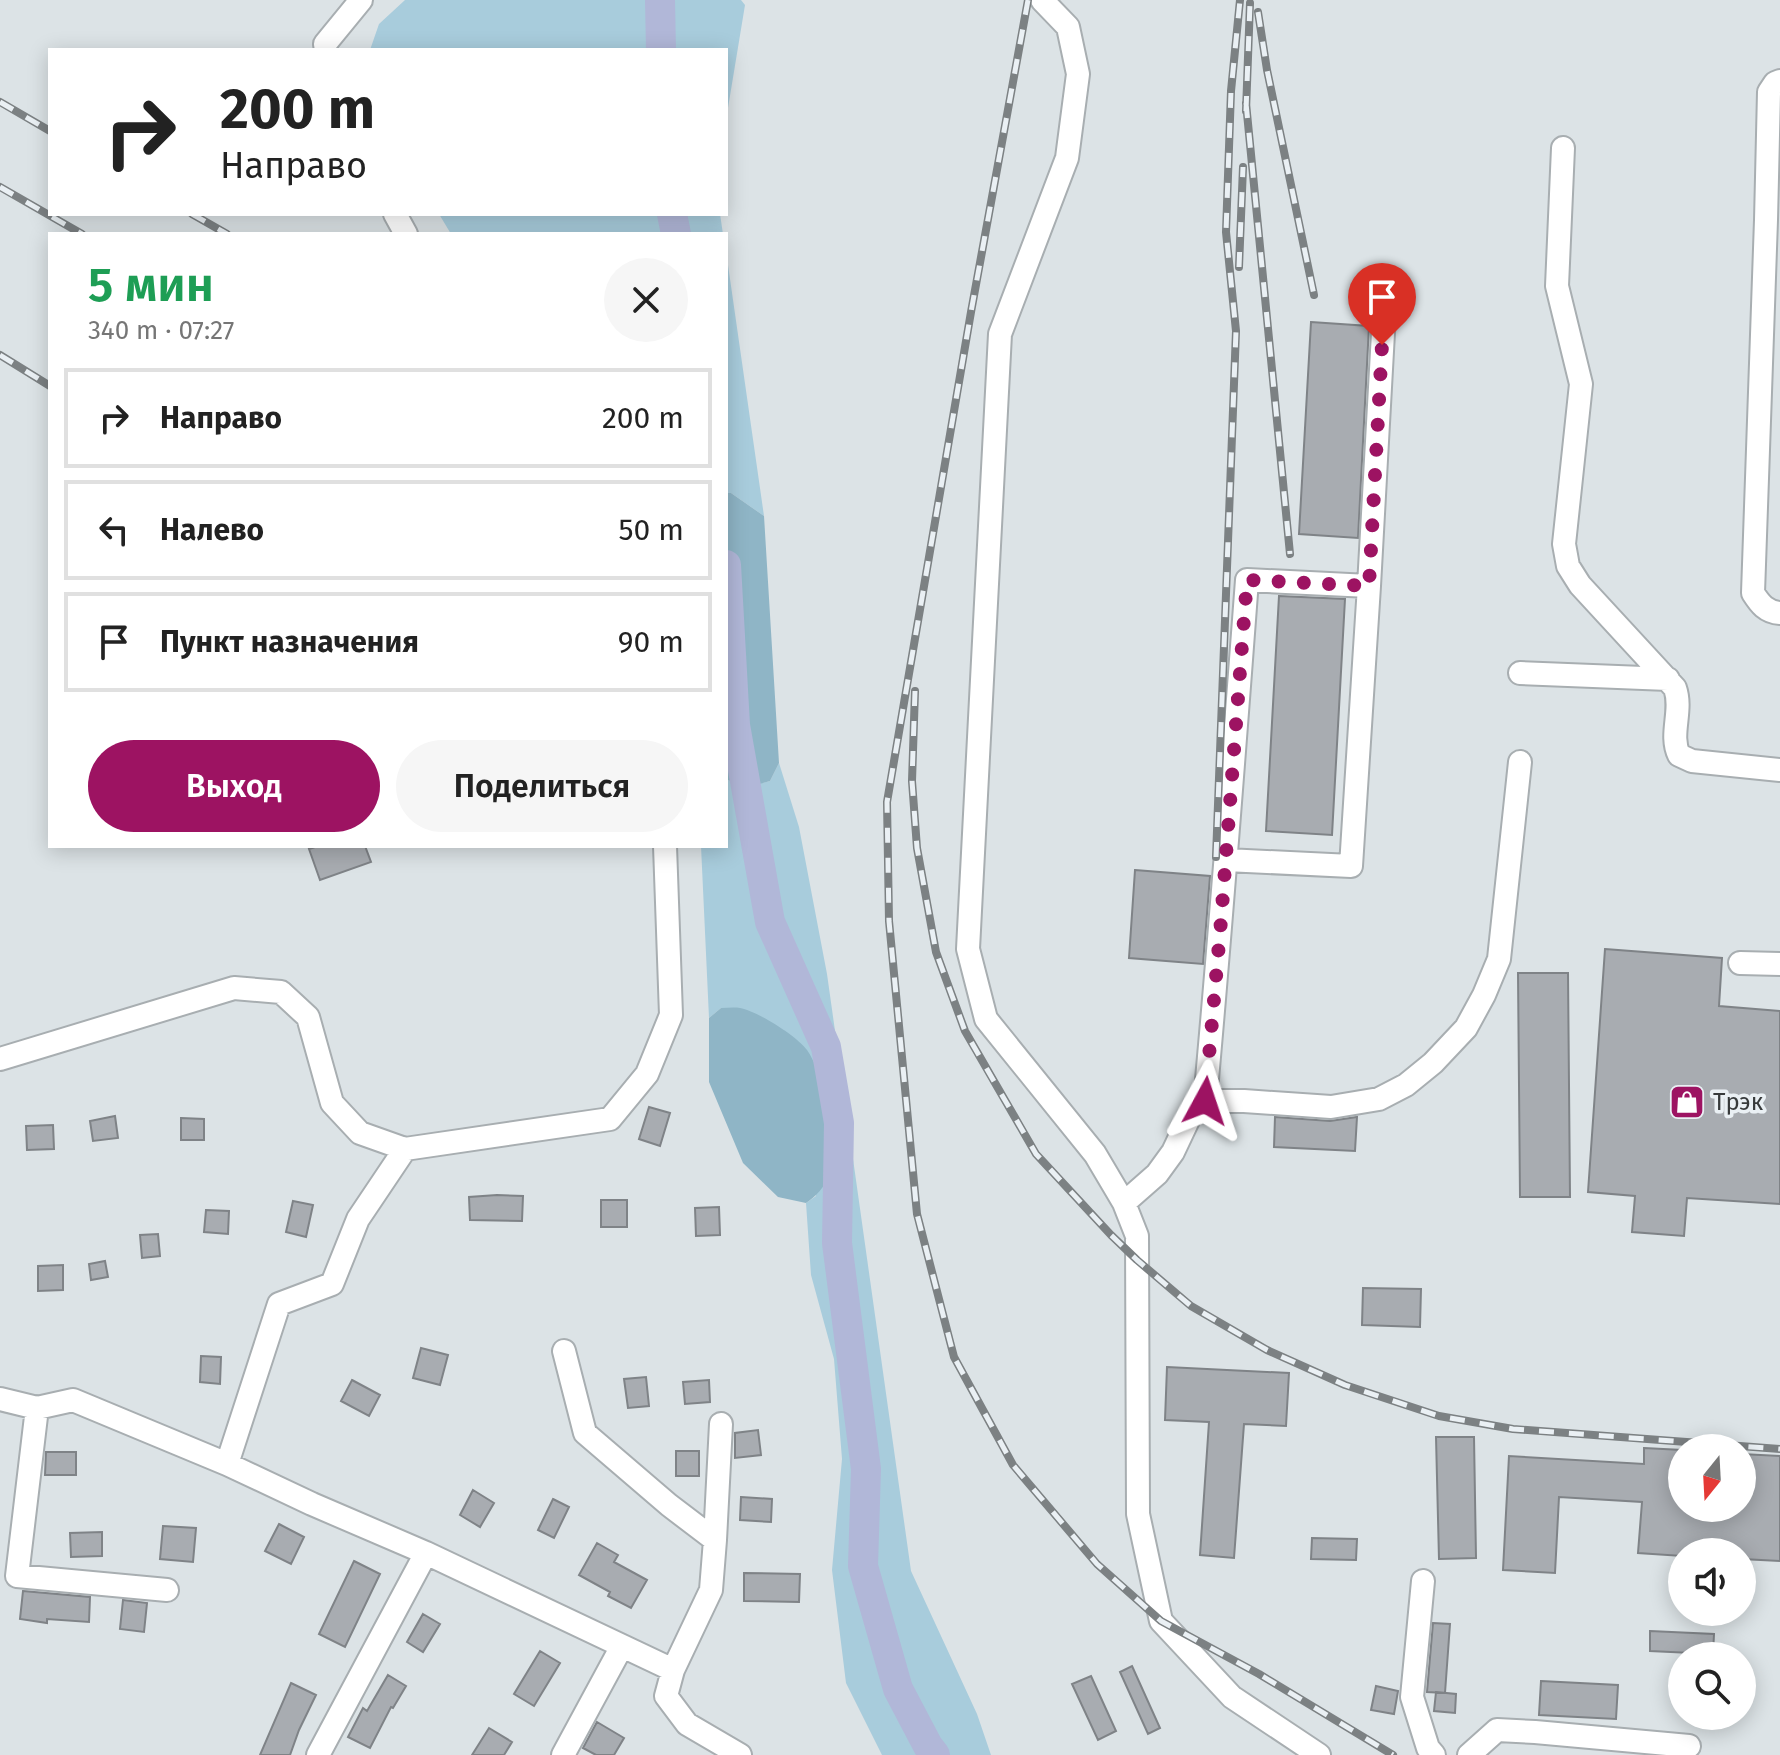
<!DOCTYPE html>
<html lang="ru">
<head>
<meta charset="utf-8">
<style>
	body { margin:0; font-family:"Fira Sans",sans-serif; background:#f6f6f6; color:#222; height:100vh; display:flex; flex-direction:column; font-size:30px; white-space:nowrap }
	* { box-sizing:border-box; margin:0 }
	p { font-size:26px; color:#767676 }
	.icon { flex:none; width:44px; height:44px; fill:none; stroke:currentColor; stroke-width:2; stroke-linecap:round; stroke-linejoin:round }
	.map { position:relative; flex:1; overflow:hidden }
	.sheet { position:absolute; left:48px; top:232px; width:680px; height:616px; display:flex; flex-direction:column; background:#fff; border-radius:0px; box-shadow:0 4px 20px #0003 }
	.sheet>* { flex:none }
	.guide { position:absolute; left:48px; top:48px; width:680px; height:168px; border-radius:0px; box-shadow:0 4px 20px #0003; background:#fff; color:#222; overflow:hidden }
	.needle { width:52px; rotate:198deg }
	.buttons { position:absolute; left:1668px; top:1434px; display:grid; gap:16px }
	.buttons a { display:grid; place-items:center; width:88px; height:88px; border-radius:50%; background:#fff; box-shadow:0 4px 20px #0003; font-size:40px }
	.pin { position:absolute; display:grid; place-items:center; width:68px; height:68px; color:#fff; margin:-82px -34px; border-radius:50% 50% 50% 0; rotate:-45deg; box-shadow:0 0 8px #0007 }
	.pin .icon { rotate:45deg }
	.me { position:absolute; width:88px; margin:-44px; rotate:5deg; stroke-linejoin:round; filter:drop-shadow(0 0 6px #0008) }
	.turn { display:flex; align-items:center; gap:28px; height:168px; padding:0 40px; font-size:36px }
	.turn .icon { width:104px; height:104px; stroke-width:2.5 }
	.turn b { display:block; font-size:56px; line-height:68px }
	.round { display:grid; place-items:center; flex:none; width:84px; height:84px; border-radius:42px; background:#f6f6f6 }
	.summary { display:flex; align-items:center; justify-content:space-between; height:136px; padding:0 40px }
	h1 { font-size:48px; font-weight:600; line-height:60px; color:#1e9e55 }
	.button { display:flex; gap:16px; margin-top:auto; padding:16px 40px }
	.button a { flex:1; height:92px; border-radius:48px; background:#9d1362; color:#fff; font-size:32px; font-weight:600; line-height:92px; text-align:center }
	.button a+a { background:#f6f6f6; color:#222 }
	ul { padding:0; list-style:none }
	li { display:flex; align-items:center; gap:24px; height:100px; margin:0 16px 12px; padding:0 24px; border:4px solid #e0e0e0; border-radius:0px }
	li div { flex:1 }
	li b { display:block; font-size:30px }
	li em { font-style:normal }
	.map>svg:first-child { display:block }
	.green { fill:#a8ccdc }
	.forest { fill:#8fb5c6 }
	.lines { fill:none; stroke-linecap:round; stroke-linejoin:round }
	.river { stroke:#b1b7d8; stroke-width:30 }
	.building { fill:#a8acb1; stroke:#7f8387; stroke-width:2 }
	.minor-casing { stroke:#a8aeb1; stroke-width:26 }
	.minor { stroke:#fff; stroke-width:22 }
	.rail-casing { stroke:#7c8183; stroke-width:8 }
	.rail { stroke:#eaf0f4; stroke-width:5; stroke-dasharray:15; stroke-linecap:butt }
	.route { stroke:#9d1362; stroke-width:14; stroke-dasharray:0 25.2 }
	.labels { text-anchor:middle; dominant-baseline:central; stroke-width:7; stroke-linejoin:round; paint-order:stroke }
	.poi-label { font-size:24px; fill:#373a3b; stroke:#eaf0f4; text-anchor:start }
</style>
</head>
<body>
<div class="map">
<svg width="1780" height="1755" viewBox="0 0 1780 1755">
	<rect width="100%" height="100%" fill="#dce3e6"/>
	<path class="green" d="M405 0H741L745 5 726 120V50H370L379 24Z
		M439 214H720L723 234H451Z
		M726 251 764 516 731 493H726Z
		M779 763 799 827 827 974 911 1571 977 1714 991 1755H882L846 1683 832 1570 842 1459 834 1359 811 1275 806 1203 816 1196 721 1008 709 1018 701 846H726V779L746 787 770 781Z"/>
	<path class="forest" d="M726 493H731L764 516 779 763 770 781 746 788 726 779Z
		M721 1008C727 1008 734 1007 740 1008 757 1011 797 1036 807 1050 825 1075 836 1145 829 1175 826 1186 815 1197 806 1203L778 1197 743 1163 709 1082V1018Z"/>
	<g class="lines">
		<path class="river" d="M660 0 661 50
			M672 214 676 234
			M726 565 735 725 770 922 826 1047 839 1123 837 1243 866 1469 863 1566 898 1689 928 1746 935 1755"/>
	</g>
	<path class="building" d="M1311 322 1369 326 1358 538 1299 534Z
		M1279 596 1345 599 1332 835 1266 831Z
		M318 846H365L371 862 320 880 309 849Z
		M1135 870 1210 876 1203 964 1129 958Z
		M1605 949 1722 958 1719 1006 1780 1011V1204L1687 1198 1684 1236 1632 1232 1635 1196 1588 1192Z
		M1518 973H1568L1570 1197H1520Z
		M649 1107 670 1113 660 1146 639 1139Z
		M115 1116 118 1138 93 1141 90 1121Z
		M1275 1117 1330 1121 1357 1117 1355 1151 1274 1147Z
		M181 1118 204 1119V1140H181Z
		M53 1125 54 1149 27 1150 26 1126Z
		M497 1195 523 1196 522 1221 470 1220 469 1197Z
		M601 1200H627V1227H601Z
		M293 1201 313 1205 306 1237 286 1232Z
		M719 1207 720 1235 696 1236 695 1208Z
		M206 1210 229 1211 228 1234 204 1232Z
		M158 1234 160 1256 142 1258 140 1235Z
		M105 1261 108 1277 91 1280 89 1264Z
		M63 1265V1290L38 1291V1266Z
		M1363 1288 1421 1289 1420 1327 1362 1325Z
		M421 1348 448 1355 440 1385 413 1378Z
		M201 1356 221 1357 220 1384 200 1382Z
		M1167 1367 1289 1373 1286 1426 1244 1424 1234 1558 1200 1555 1209 1422 1165 1420Z
		M646 1377 649 1406 628 1408 624 1379Z
		M352 1380 380 1395 369 1416 341 1401Z
		M709 1380 710 1402 685 1404 683 1382Z
		M758 1430 761 1455 735 1458V1433Z
		M1436 1437H1474L1476 1558 1439 1559Z
		M1644 1448 1682 1450V1508H1742V1454L1780 1456V1561L1742 1559V1552H1682V1556L1638 1553 1642 1502 1559 1497 1555 1573 1503 1570 1509 1456 1644 1464Z
		M676 1451H699V1476H676Z
		M46 1452H76V1475H45Z
		M473 1490 494 1503 480 1527 460 1515Z
		M741 1497 772 1499 771 1522 740 1520Z
		M553 1499 569 1507 554 1538 538 1530Z
		M279 1524 304 1537 291 1564 265 1551Z
		M163 1526 196 1528 193 1562 160 1559Z
		M102 1532V1556L71 1557 70 1533Z
		M1312 1538 1357 1539 1356 1560 1311 1559Z
		M597 1543 618 1555 614 1562 647 1580 631 1608 608 1596 610 1592 579 1575Z
		M354 1561 380 1574 345 1647 319 1634Z
		M744 1573 800 1574 799 1602 744 1601Z
		M23 1591 90 1597 89 1622 47 1619V1623L20 1619Z
		M123 1600 147 1603 144 1632 120 1629Z
		M423 1614 440 1624 423 1652 407 1642Z
		M1433 1623 1450 1624 1445 1693 1427 1692Z
		M1650 1631 1714 1634 1713 1654 1650 1651Z
		M540 1651 560 1663 534 1706 514 1694Z
		M1132 1666 1160 1728 1148 1734 1120 1672Z
		M388 1675 406 1686 393 1708 391 1707 370 1748 348 1737 363 1708 367 1711Z
		M1091 1676 1116 1731 1098 1740 1072 1684Z
		M1541 1681 1618 1685 1616 1719 1539 1715Z
		M291 1683 316 1695 299 1730 290 1755H260Z
		M1376 1686 1398 1691 1394 1714 1371 1710Z
		M1436 1692 1456 1694 1455 1713 1434 1711Z
		M597 1722 624 1738 614 1755H596L583 1748Z
		M489 1728 512 1742 504 1755H472Z"/>
	<g class="lines">
		<g class="minor-casing">
			<path id="minor" d="M1042 0 1068 27 1078 74 1067 158 1000 334 968 949 986 1019 1095 1154 1124 1203 1137 1236 1138 1514 1161 1621 1232 1697 1319 1755
				M326 50 325 44 361 0
				M1780 81 1775 83 1769 92 1766 220 1753 593C1760 604 1766 612 1780 613
				M1563 148 1557 286 1581 384 1564 544 1568 566 1580 585 1675 688C1683 711 1669 734 1679 755L1692 761 1780 770
				M395 214 406 234
				M1369 586 1384 315
				M1520 673 1668 679
				M1740 963 1780 964
				M0 1059 234 988 281 992 308 1017 332 1103 360 1133 405 1149 610 1119 647 1074 671 1015 665 846
				M1205 1101C1221 927 1234 754 1247 580L1369 586 1351 866 1226 860
				M1124 1203 1157 1174 1173 1152 1190 1116 1205 1101H1244L1331 1107 1379 1099 1406 1085 1433 1063 1466 1028 1484 995 1499 959 1520 762
				M564 1351 585 1433 669 1505 715 1540
				M0 1399 37 1408 73 1400 227 1464 312 1504 426 1553 673 1670 666 1696 687 1724 740 1755
				M37 1408 17 1576 167 1590
				M227 1464 279 1304 332 1284 358 1219 405 1149
				M1423 1581 1412 1697 1428 1748 1434 1755
				M673 1670 711 1590 715 1540 721 1424
				M318 1755 426 1553
				M563 1755 622 1646
				M1469 1755 1497 1730 1535 1732 1689 1746"/>
		</g>
		<use href="#minor" class="minor"/>
		<g class="rail-casing">
			<path id="rail" d="M1028 0 971 312 887 802 889 921 917 1214 954 1357 1013 1465 1097 1564 1161 1621 1259 1674 1393 1755
				M1258 12 1267 70 1314 295
				M0 102 50 131
				M1246 103 1290 554
				M1246 111 1250 3
				M0 187 82 234
				M192 214 227 234
				M1239 267 1243 167
				M0 355 50 386
				M915 691 912 781 917 848 936 952 965 1031 1036 1154 1111 1235 1137 1260 1191 1306 1267 1350 1345 1385 1439 1416 1513 1429 1780 1449
				M1216 857 1236 331 1226 232 1231 91 1240 0"/>
		</g>
		<use href="#rail" class="rail"/>
	</g>
	<g class="lines">
		<path class="route" d="M1205 1101 1221 921 1247 580 1369 586 1382 345"/>
	</g>
	<defs>
		<g id="shop-square" transform="scale(1.8)"><rect x="-9" y="-9" width="18" height="18" rx="4" fill="#9d1362" stroke="#eaf0f4"/><path d="M-5-2.5h2.3a2.7 3.5 0 0 1 5.4 0H5L5.5 6h-11ZM-1.5-2.5h3a1.5 2.3 0 0 0-3 0Z" fill="#fff"/></g>
	</defs>
	<g fill-rule="evenodd">
		<use href="#shop-square" x="1687" y="1102"/>
	</g>
	<g class="labels">
		<g class="poi-label">
			<text x="1713" y="1102">Трэк</text>
		</g>
	</g>
</svg>
<div class="buttons">
<a><svg class="needle" viewBox="-14 -14 28 28"><path d="M0-13l5 13h-10z" fill="#e53935"/><path d="M0 13l5-13h-10z" fill="#767676"/></svg></a>
<a><svg class="icon" aria-label="sound" viewBox="0 0 24 24"><path d="M4 9h4l5-4v14l-5-4H4zM17 9q2 3 0 6"/></svg></a>
<a><svg class="icon" aria-label="search" viewBox="0 0 24 24"><circle cx="10" cy="10" r="6"/><path d="M15 15l6 6"/></svg></a>
</div>
<div class="pin" style="left:1382px;top:345px;background:#d93025"><svg class="icon" aria-label="arrive" viewBox="0 0 24 24"><path d="M6 21V4h12l-3 4 3 4H6"/></svg></div>
<svg class="me" style="left:1205px;top:1101px" viewBox="-20 -20 40 40"><path d="M0-17L14 15 0 8-14 15z" fill="#9d1362" stroke="#fff" stroke-width="4"/></svg>
<div class="guide">
<div class="turn"><svg class="icon" aria-label="right" viewBox="0 0 24 24"><path d="M7 20v-9h11M14 6l5 5-5 5"/></svg><div><b>200 m</b>Направо</div></div>
</div>
<section class="sheet">
<div class="summary"><div><h1>5 мин</h1><p>340 m · 07:27</p></div><a class="round"><svg class="icon" aria-label="close" viewBox="0 0 24 24"><path d="M6 6l12 12M18 6L6 18"/></svg></a></div>
<ul>
<li><svg class="icon" aria-label="right" viewBox="0 0 24 24"><path d="M7 20v-9h11M14 6l5 5-5 5"/></svg><div><b>Направо</b></div><em>200 m</em></li>
<li><svg class="icon" aria-label="left" viewBox="0 0 24 24"><path d="M17 20v-9H6M10 6l-5 5 5 5"/></svg><div><b>Налево</b></div><em>50 m</em></li>
<li><svg class="icon" aria-label="arrive" viewBox="0 0 24 24"><path d="M6 21V4h12l-3 4 3 4H6"/></svg><div><b>Пункт назначения</b></div><em>90 m</em></li>
</ul>
<div class="button"><a>Выход</a><a>Поделиться</a></div>
</section>
</div>
</body>
</html>
